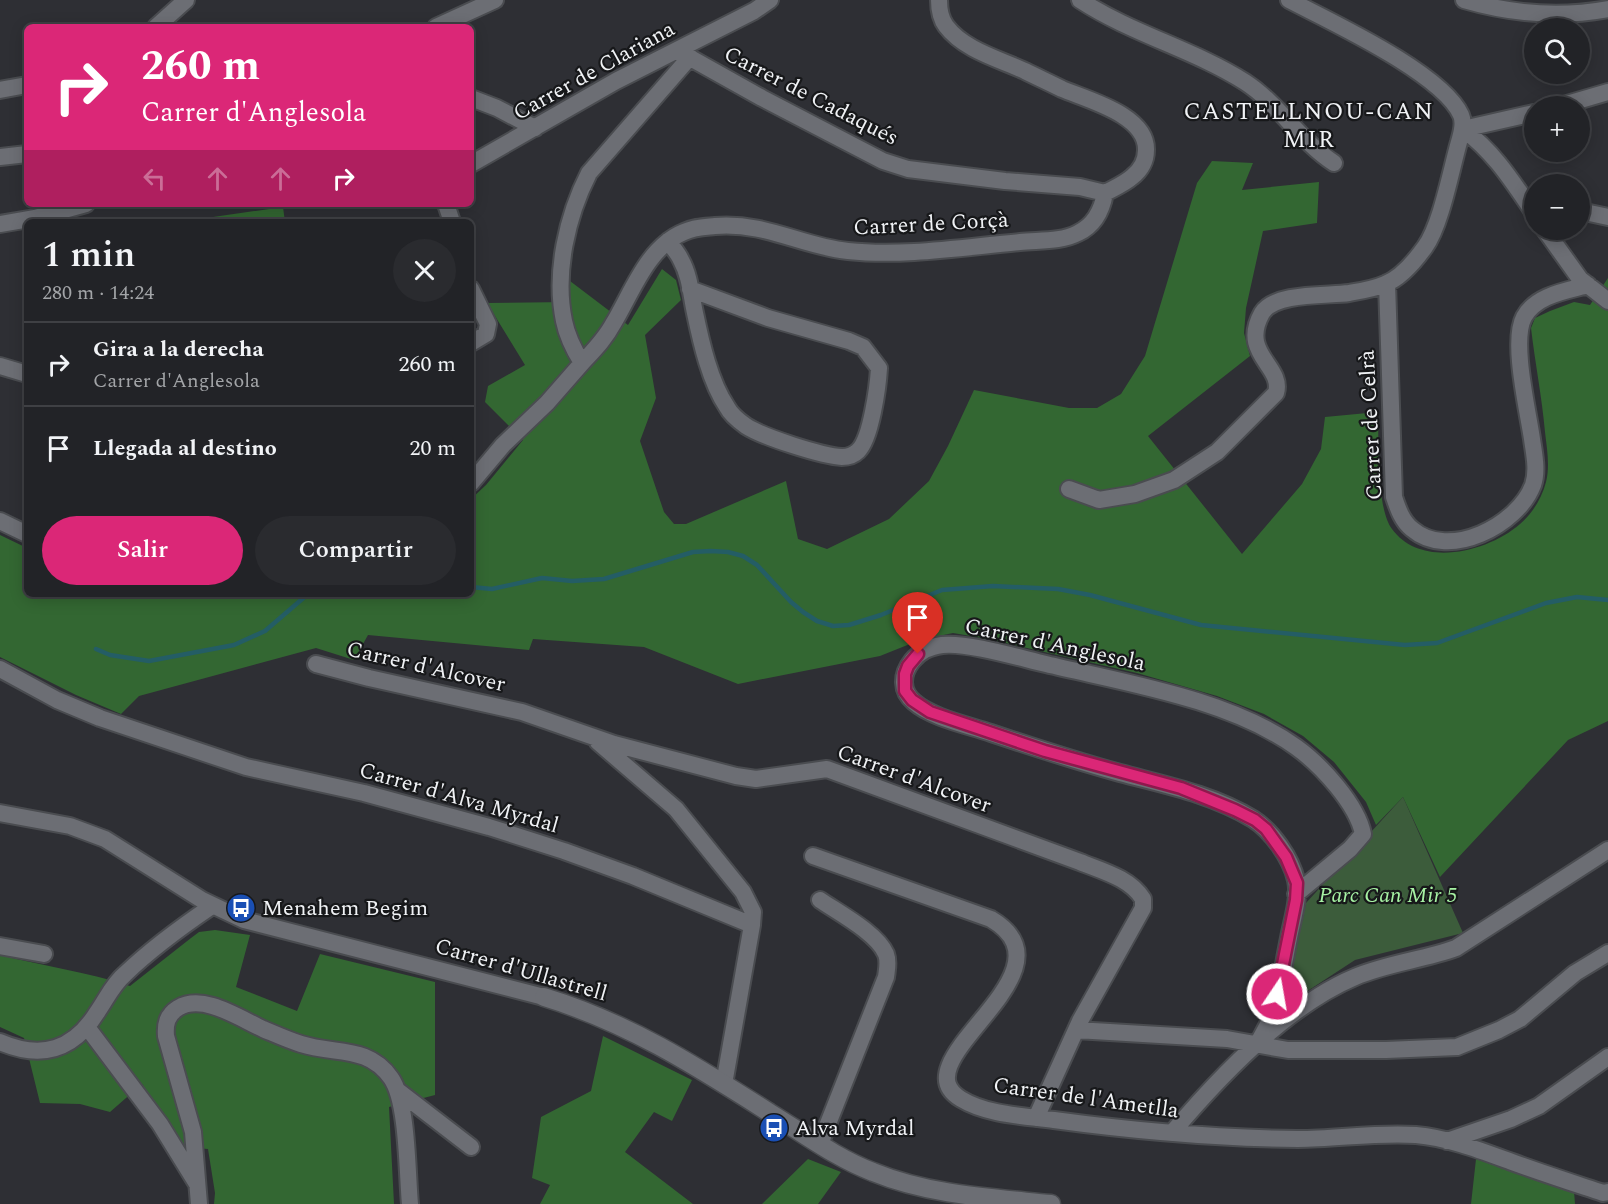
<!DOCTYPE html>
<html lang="es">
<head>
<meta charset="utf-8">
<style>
	body { margin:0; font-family:Spectral,serif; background:#2a2b2f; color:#f1f3f6; height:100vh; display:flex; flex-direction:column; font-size:22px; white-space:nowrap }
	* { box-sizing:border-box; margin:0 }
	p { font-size:20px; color:#a2a4a7 }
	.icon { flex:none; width:33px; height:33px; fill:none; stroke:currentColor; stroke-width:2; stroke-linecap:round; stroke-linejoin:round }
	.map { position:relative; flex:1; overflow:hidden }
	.panel { position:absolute; left:24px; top:219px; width:450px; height:378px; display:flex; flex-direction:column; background:#222327; border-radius:9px; box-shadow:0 3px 15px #0003,0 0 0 2px #3f4044 }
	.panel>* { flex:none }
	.top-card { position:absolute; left:24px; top:24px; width:450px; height:183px; border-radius:9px; box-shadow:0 3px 15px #0003,0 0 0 2px #3f4044; background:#db2777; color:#fff; overflow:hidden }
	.fabs { position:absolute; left:1524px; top:18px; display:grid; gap:12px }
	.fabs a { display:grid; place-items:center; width:66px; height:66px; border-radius:50%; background:#222327; box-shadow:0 3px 15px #0003,0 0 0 2px #3f4044; font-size:30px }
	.pin { position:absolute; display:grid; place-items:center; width:51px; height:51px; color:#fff; margin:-62px -26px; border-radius:50% 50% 50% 0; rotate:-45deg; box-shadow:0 0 6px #0007 }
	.pin .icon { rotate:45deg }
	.me { position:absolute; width:66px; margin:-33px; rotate:12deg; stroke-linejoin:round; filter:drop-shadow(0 0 4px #0008) }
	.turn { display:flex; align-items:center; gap:21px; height:126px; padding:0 18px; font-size:27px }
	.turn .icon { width:78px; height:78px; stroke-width:2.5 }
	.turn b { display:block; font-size:42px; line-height:51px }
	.lanes { display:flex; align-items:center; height:57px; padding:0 18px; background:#0003; justify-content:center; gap:30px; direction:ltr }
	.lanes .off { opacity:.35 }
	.round { display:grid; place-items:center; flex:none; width:63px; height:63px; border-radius:32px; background:#2a2b2f }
	.overview { display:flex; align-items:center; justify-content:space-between; height:102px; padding:0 18px }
	h1 { font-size:36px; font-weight:600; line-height:45px }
	.primary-button { display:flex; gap:12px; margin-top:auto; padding:12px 18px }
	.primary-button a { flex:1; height:69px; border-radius:36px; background:#db2777; color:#fff; font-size:24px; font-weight:600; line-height:69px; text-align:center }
	.primary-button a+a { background:#2a2b2f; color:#f1f3f6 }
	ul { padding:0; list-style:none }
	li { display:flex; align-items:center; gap:18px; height:84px; padding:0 18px; border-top:2px solid #3f4044 }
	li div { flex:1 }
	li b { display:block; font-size:22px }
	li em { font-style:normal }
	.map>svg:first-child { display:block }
	.green { fill:#3c5c3b }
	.forest { fill:#336732 }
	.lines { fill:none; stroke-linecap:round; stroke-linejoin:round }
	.stream { stroke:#245d65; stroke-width:4.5 }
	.minor-casing { stroke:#4a4c50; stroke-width:20 }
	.tertiary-casing { stroke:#4a4c50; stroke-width:21 }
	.minor { stroke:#6c6e74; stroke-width:16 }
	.tertiary { stroke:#6c6e74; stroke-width:18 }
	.route-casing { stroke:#8e194d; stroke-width:15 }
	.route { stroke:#db2777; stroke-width:10 }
	.labels { text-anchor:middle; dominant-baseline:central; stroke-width:4.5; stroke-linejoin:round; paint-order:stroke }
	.street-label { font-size:22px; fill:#f0f2f5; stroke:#17181a }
	.park-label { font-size:22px; font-style:italic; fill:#a7f2a4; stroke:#17181a }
	.poi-label { font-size:22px; fill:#f0f2f5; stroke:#17181a; text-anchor:start }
	.neighbourhood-label { font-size:24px; letter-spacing:1.5px; fill:#f0f2f5; stroke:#17181a }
</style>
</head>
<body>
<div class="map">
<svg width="1608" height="1204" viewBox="0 0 1608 1204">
	<rect width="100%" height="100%" fill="#2e2f34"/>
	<path class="green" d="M1403 797 1463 933 1355 960 1286 1005 1284 1002 1306 903Z"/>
	<path class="forest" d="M1212 161 1253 163 1242 190 1319 182 1317 223 1263 231 1246 308 1244 333 1250 356 1148 436 1242 554 1302 484 1321 449 1325 417 1378 412C1379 440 1376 508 1392 529 1421 569 1488 552 1520 524 1532 514 1542 498 1546 482 1550 466 1547 449 1545 432 1542 397 1535 363 1531 328L1535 318 1550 311 1574 302 1590 305 1608 278V721L1568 740 1440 877 1403 797 1376 825 1366 802 1334 762 1303 736 1264 714 1217 696 1137 673 988 639 953 633 920 640 880 656 738 684 644 647 533 639 529 650 368 635 354 660 316 648 139 696 121 714 76 695 0 657V535L27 548V594H471V499L486 485 523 440 485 402 488 386 525 365 487 303 570 302V281L628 325 662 269 676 280 681 300 645 335 656 398 640 441 664 512 674 524H686L786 481 798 539 827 549 889 519 929 481 948 446 974 390 1069 408H1097L1121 394 1145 356 1197 183Z
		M283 207 285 222H214L213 217Z
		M215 930 250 935 236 987 297 1011 320 954 435 982V1095L389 1107 394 1204H214L215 1193 208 1149 183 1147 142 1084 110 1112 80 1104 40 1103 24 1038 0 1027V955C44 966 87 972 130 986L191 938 199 932Z
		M603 1036 692 1080 672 1121 654 1112 625 1152 693 1204H540L550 1185 532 1178 541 1117 591 1091Z
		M808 1159 841 1172 818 1204H762Z
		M1476 1159 1574 1191 1575 1204H1471Z"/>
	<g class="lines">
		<path class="stream" d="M471 587 492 589 542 578 572 581 604 579 693 552 711 551 728 552 743 556 757 565 791 602 803 612 817 621 833 626 849 625 881 615 942 590 993 586 1058 589 1090 595 1201 625 1405 645 1437 643 1546 603 1577 597 1608 600
			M96 649 110 655 149 661 234 645 265 631 308 594"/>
		<g class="minor-casing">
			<path id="minor" d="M939 0C939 9 940 18 946 26 964 50 999 59 1025 71 1037 77 1050 83 1062 89 1088 100 1147 115 1146 150 1146 160 1141 170 1132 177 1124 184 1114 188 1105 193
				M1080 0C1132 34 1193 49 1245 82 1279 104 1300 141 1334 163
				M1464 0C1512 14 1559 18 1608 9
				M156 27 186 0
				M436 27 495 0
				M678 51 762 98 883 161 908 169 1005 181 1080 187 1105 193
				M690 57 589 173C567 216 554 273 564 321 567 336 574 350 582 363 594 350 605 339 613 324 632 293 647 247 684 232 694 227 704 227 715 226 767 222 800 246 848 251 904 257 964 247 1020 242 1039 240 1061 242 1078 233 1095 225 1102 210 1105 193
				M0 90 27 85
				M471 98 497 108 535 128
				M1560 106 1608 92
				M1463 129C1495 153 1512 181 1534 213
				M1463 129 1534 113
				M0 157 27 154
				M471 164 616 81 754 11 770 0
				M446 204 452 222
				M1580 211 1608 217
				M0 224 35 218 86 204
				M1545 230 1580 279 1608 301
				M668 241C672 247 678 253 681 260 690 276 691 295 695 313 701 342 710 382 727 407 731 415 739 421 746 426 763 437 822 456 842 457 848 457 853 456 858 451 871 439 878 386 879 368L863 347 849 341 768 318 690 289
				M1387 283 1394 497C1398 509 1402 521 1412 529 1449 561 1518 525 1533 485 1538 470 1534 454 1532 439 1528 411 1511 341 1524 317 1536 295 1566 291 1588 285
				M471 289 488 324 486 334 471 343
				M0 366 27 374
				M471 483 503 445 547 403 582 363
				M1069 489 1099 500 1135 494 1174 480 1217 452 1276 393C1284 366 1239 354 1262 313 1275 292 1327 296 1349 293 1361 291 1374 289 1385 284 1401 278 1415 261 1425 247 1441 225 1451 170 1459 142 1461 134 1465 124 1461 115 1442 73 1331 22 1289 0
				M0 521 27 534
				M316 664 369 678 522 712 614 744 736 776 756 779 827 769 1080 862C1102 871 1130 878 1143 899V908L1080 1021 1036 1118
				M0 669 57 700 100 718 246 767 364 793 489 827 564 851 633 876 752 925 724 1084
				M598 742 676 809 743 892 753 912 752 925
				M0 813 70 826 105 839 202 900 244 920 544 997
				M813 856 991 919C1082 973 896 1060 961 1099 987 1115 1025 1116 1054 1120 1135 1131 1217 1138 1298 1139 1337 1139 1377 1132 1416 1135 1449 1138 1482 1151 1512 1162 1542 1173 1573 1183 1603 1193L1608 1192
				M0 946 44 954
				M87 1027 160 1124 197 1184
				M1076 1030 1227 1039 1288 1050H1386L1457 1047 1499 1030 1520 1019 1575 973 1608 953
				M0 1042C42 1060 74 1050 98 1011 107 998 113 984 125 974 152 948 181 927 212 906
				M1257 1045C1262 1035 1269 1024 1273 1013 1280 989 1284 963 1289 938 1292 921 1300 898 1296 880 1291 858 1272 831 1253 819 1212 794 1165 785 1120 773 1076 761 1033 747 991 733 968 725 932 718 914 702 901 691 901 675 912 661 920 651 929 647 942 645 967 642 1020 658 1046 664 1125 683 1229 699 1296 747 1321 765 1357 804 1363 834L1350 849 1296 894
				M397 1090 471 1147
				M1172 1133C1219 1077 1286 1006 1355 977 1388 963 1423 960 1456 948L1608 850
				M1447 1141 1511 1119 1539 1106 1608 1057
				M820 1144 886 977C887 969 889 962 886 954 877 933 839 913 820 900
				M199 1204 193 1132 166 1036C165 1024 167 1015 178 1008 203 993 239 1018 263 1029 275 1034 288 1040 301 1044 335 1055 368 1045 391 1078 408 1102 407 1174 410 1204"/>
		</g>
		<g class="tertiary-casing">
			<path id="tertiary" d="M544 997C629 1023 696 1066 770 1113 803 1133 836 1158 873 1172 929 1195 992 1198 1051 1204"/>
		</g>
		<use href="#minor" class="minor"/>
		<use href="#tertiary" class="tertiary"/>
	</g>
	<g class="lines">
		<g class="route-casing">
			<path id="route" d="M918 654 908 666 905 674V691L912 700 930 712 1045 751 1181 788 1235 810 1255 820 1266 829 1286 857 1297 883 1296 900 1277 994"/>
		</g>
		<use href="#route" class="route"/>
	</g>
	<defs>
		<g id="bus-disc" transform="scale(1.5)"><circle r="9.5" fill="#1a4fb4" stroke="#17181a"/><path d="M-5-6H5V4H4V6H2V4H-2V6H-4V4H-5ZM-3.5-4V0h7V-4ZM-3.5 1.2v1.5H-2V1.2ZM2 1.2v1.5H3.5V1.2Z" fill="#fff"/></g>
	</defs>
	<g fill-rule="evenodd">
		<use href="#bus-disc" x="241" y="908"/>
		<use href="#bus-disc" x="774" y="1128"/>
	</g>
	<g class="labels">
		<g class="street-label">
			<text transform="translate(594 71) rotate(-29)">Carrer de Clariana</text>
			<text transform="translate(811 96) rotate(27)">Carrer de Cadaqués</text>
			<text transform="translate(931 224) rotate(-3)">Carrer de Corçà</text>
			<text transform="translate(1371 425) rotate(-93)">Carrer de Celrà</text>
			<text transform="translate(1055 645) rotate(12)">Carrer d'Anglesola</text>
			<text transform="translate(426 667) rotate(13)">Carrer d'Alcover</text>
			<text transform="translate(914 779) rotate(20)">Carrer d'Alcover</text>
			<text transform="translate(459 798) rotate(16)">Carrer d'Alva Myrdal</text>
			<text transform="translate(521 970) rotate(16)">Carrer d'Ullastrell</text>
			<text transform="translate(1086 1098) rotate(8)">Carrer de l'Ametlla</text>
		</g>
		<g class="park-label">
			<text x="1388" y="895">Parc Can Mir 5</text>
		</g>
		<g class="poi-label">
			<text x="262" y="908">Menahem Begim</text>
			<text x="795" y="1128">Alva Myrdal</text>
		</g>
		<g class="neighbourhood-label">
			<text x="1309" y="112">CASTELLNOU-CAN<tspan x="1309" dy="28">MIR</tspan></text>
		</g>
	</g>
</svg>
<div class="fabs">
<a><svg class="icon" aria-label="search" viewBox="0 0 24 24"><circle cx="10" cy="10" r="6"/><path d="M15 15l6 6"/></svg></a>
<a>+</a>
<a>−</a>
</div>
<div class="pin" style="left:918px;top:654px;background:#d93025"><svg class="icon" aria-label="arrive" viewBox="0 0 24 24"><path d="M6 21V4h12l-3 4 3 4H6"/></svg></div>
<svg class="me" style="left:1277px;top:994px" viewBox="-20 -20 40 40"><circle r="17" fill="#db2777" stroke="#fff" stroke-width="3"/><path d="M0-11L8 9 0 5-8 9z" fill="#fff"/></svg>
<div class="top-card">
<div class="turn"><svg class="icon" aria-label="right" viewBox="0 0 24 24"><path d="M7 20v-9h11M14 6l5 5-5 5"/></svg><div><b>260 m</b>Carrer d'Anglesola</div></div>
<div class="lanes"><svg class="icon off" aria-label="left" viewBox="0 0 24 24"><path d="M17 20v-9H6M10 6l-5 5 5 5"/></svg><svg class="icon off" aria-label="ahead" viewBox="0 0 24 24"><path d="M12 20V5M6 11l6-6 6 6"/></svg><svg class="icon off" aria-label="ahead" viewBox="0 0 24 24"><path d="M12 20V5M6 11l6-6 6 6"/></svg><svg class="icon" aria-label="right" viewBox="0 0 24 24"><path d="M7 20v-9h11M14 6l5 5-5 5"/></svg></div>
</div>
<section class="panel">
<div class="overview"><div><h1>1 min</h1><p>280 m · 14:24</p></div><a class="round"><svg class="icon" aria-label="close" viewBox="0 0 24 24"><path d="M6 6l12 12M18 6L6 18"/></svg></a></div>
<ul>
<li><svg class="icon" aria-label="right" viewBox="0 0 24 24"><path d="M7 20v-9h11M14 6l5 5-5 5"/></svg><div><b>Gira a la derecha</b><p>Carrer d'Anglesola</p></div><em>260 m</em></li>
<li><svg class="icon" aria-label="arrive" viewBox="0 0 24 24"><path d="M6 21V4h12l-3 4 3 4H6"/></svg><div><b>Llegada al destino</b></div><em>20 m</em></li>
</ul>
<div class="primary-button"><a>Salir</a><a>Compartir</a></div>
</section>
</div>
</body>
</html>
